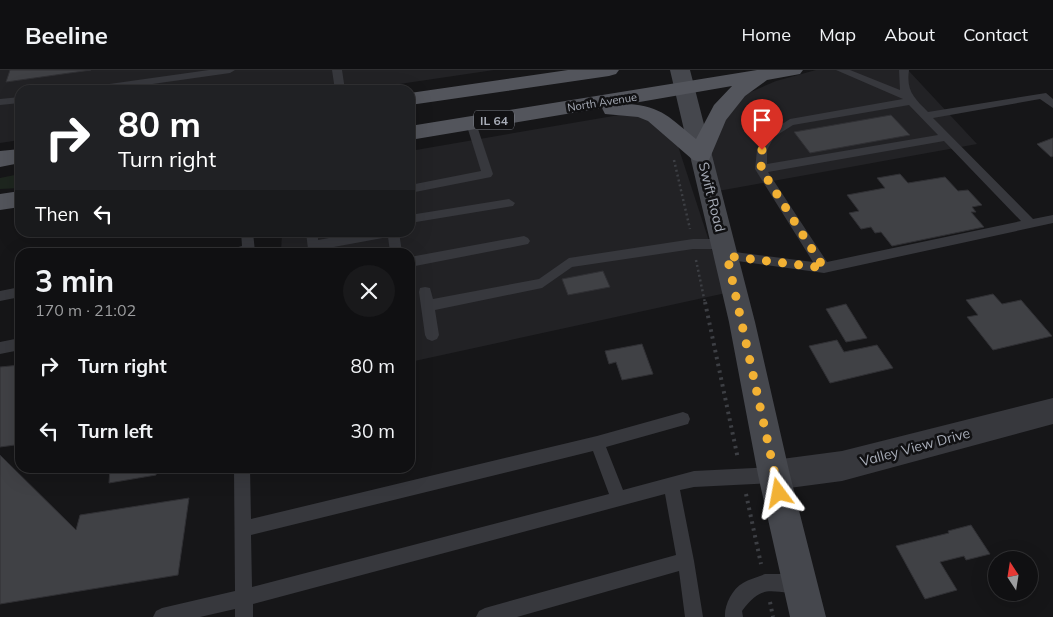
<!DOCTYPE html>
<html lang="en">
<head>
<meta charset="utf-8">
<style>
	body { margin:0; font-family:Mulish,sans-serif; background:#19191b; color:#f1f3f6; height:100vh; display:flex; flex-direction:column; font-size:19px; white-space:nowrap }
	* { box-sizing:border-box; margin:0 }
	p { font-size:16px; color:#9c9d9f }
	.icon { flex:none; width:28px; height:28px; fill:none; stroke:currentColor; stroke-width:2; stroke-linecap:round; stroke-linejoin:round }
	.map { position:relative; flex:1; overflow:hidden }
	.drawer { position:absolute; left:15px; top:178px; width:400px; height:225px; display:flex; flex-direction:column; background:#101012; border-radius:15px; box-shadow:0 5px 20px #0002,0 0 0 1px #303032 }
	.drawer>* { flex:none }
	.guide { position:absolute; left:15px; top:15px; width:400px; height:152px; border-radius:15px; box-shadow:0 5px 20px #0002,0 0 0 1px #303032; background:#202124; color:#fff; overflow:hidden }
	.needle { width:32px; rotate:348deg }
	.tools { position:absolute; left:988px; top:481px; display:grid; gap:10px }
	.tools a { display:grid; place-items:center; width:50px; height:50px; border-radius:50%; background:#101012; box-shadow:0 5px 20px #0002,0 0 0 1px #303032; font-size:25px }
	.pin { position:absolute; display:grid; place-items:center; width:42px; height:42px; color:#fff; margin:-51px -21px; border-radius:50% 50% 50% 0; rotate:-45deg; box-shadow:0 0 5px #0007 }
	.pin .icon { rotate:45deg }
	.me { position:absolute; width:55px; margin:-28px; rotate:347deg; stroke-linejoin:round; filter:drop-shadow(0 0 4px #0008) }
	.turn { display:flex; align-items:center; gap:18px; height:105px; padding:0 20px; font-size:22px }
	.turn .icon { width:65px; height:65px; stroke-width:2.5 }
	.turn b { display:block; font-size:35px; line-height:42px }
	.then { display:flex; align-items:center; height:48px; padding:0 20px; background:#0003; gap:10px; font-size:19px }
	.round { display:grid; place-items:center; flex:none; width:52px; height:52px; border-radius:26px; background:#19191b }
	.overview { display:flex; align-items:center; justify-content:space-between; height:85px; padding:0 20px }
	h1 { font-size:30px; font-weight:700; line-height:38px }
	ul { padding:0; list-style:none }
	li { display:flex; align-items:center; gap:15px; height:65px; padding:0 20px }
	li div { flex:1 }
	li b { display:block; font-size:19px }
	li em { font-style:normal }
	header { display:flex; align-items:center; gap:30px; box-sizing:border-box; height:70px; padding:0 25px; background:#101012; border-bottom:1px solid #303032 }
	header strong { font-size:24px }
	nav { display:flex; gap:28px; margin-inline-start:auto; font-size:18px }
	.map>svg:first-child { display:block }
	.built { fill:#222225 }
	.green { fill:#1e261f }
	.building { fill:#404145; stroke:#303034 }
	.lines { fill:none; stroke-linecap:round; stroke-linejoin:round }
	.path-far1 { stroke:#3d3f44; stroke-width:2.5; stroke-dasharray:2 3; stroke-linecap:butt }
	.path { stroke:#3d3f44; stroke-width:4; stroke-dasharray:2.5 4.5; stroke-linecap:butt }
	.lane { fill:#37383d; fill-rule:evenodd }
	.street { fill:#37383d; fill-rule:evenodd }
	.secondary { fill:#45474d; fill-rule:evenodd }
	.primary { fill:#53555c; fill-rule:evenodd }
	.route { stroke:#f2b134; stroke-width:9; stroke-dasharray:0 16.2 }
	.labels { text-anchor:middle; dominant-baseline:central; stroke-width:5; stroke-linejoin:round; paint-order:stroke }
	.far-street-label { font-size:11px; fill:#a8adb8; stroke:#111113 }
	.shield { fill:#111113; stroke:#7b7e86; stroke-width:1 }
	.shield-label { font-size:12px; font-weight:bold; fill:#a8adb8 }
	.street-label { font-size:14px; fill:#a8adb8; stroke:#111113 }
</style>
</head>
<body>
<header>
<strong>Beeline</strong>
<nav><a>Home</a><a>Map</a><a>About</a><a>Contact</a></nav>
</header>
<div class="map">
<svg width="1053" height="547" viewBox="0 0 1053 547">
	<rect width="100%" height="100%" fill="#161618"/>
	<path class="built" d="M0 0H494L359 20H20V70L0 73Z
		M816 0H908L977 74 718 121 710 80 737 28 776 11Z
		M619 45 638 46 657 52 678 76 726 223 410 292V182H281L282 163 410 162V81Z"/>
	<path class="green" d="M20 104V118L0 119V108Z"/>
	<path class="building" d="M10 0H91L6 12Z
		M891 45 910 65 810 83 794 62Z
		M1053 68V86L1051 87 1037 74Z
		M900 104 908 113 945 107 958 121 968 120 982 135 972 137 976 142H971L984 157 892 176 881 162 875 163 871 157 861 159 849 143 859 141 847 125 885 118 877 108Z
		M603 201 610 217 568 225 562 209Z
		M993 224 1002 234 1021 230 1052 266 993 280 967 247 978 245 966 230Z
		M846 234 867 268 846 272 826 239Z
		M837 270 844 282 877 275 893 298 830 313 809 276Z
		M642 274 653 304 622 310 616 292 609 294 605 281Z
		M20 295V360L15 375 0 377V297Z
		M0 385 76 460 80 445 189 428 178 505 0 534Z
		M110 398H157L156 405 109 413Z
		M971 455 990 484 966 490 964 486 940 492 957 520 925 529 896 476 949 463 948 461Z"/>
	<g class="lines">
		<path class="path-far1" d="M674 90 690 159
			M696 190 705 233"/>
		<path class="path" d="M705 232 738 389
			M746 424 761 494
			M770 532 773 547"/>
		<path class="lane" d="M209 0H235L230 3 110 20H83L88 17Z
			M332 0H342L345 20H335Z
			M836 0H850L900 20 899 0H909C906 21 914 28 928 42L1046 23 1053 29V38L1040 29 933 48 1033 149 1053 145V153L824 203 723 189 721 186 723 183 727 181 813 192 755 99 757 80 765 65 790 49 903 29ZM909 35 938 65 767 94V80L774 67 793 55ZM944 71 1021 151 827 192 768 102Z
			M20 27V33L0 35V29Z
			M471 50 476 53 493 104 491 107 410 123V115L481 101 466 53Z
			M509 129 515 133 513 136 410 153V145Z
			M241 162H253L255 182H229L231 179 242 176Z
			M306 162H318V170L362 162H399L402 182H390L388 167 312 181 308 179Z
			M524 166 528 168 530 171 528 174 410 197V187Z
			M693 169H724L728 171 730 174 728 177 724 179H693L572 197 542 218 435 240 439 265 437 269 432 271 427 269 425 265 419 222 420 218 425 217 430 218 433 229 539 209 569 188Z
			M20 217V227L0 231V221Z
			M20 268V280L0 284V272Z
			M683 342 688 344 690 349 688 354 606 377 623 420 694 401 774 397 780 400 782 405 780 410 774 413 694 417 680 420 694 491 703 547H685L679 501 517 547H476L479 541 485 538 676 485 665 424 253 534V547H235V539L200 547H153L156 541 162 538 235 521 234 398H250L251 449 597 366ZM593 381 609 424 252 517 251 465Z
			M765 504H800L806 507 809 513 806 519C777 531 768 506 742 541L743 547H725C724 536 732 519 743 513 749 509 758 507 765 504Z"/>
		<path class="street" d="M1053 328V354L842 411 774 420 763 416 758 405 763 394 774 390 842 381Z"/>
		<path class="secondary" d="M670 0H690L755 252 790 405 826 547H790L758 405 729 252Z"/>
		<path class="primary" d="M568 0H619L616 4 609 6 410 35V23Z
			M757 0H803L800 4 767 10 745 26 726 50 709 90 701 92 693 90 648 51 638 47 605 44 602 38 410 70V56ZM732 16 714 35 696 69C671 49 662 36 628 34Z
			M20 79V93L0 97V81Z
			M20 121V137L0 140V124Z"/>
	</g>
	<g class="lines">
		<path class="route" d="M762 80 761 99 824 198 727 186 779 423"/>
	</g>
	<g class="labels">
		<g class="far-street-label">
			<text transform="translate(602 32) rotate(-9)">North Avenue</text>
		</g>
		<rect class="shield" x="474" y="40.5" width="40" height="19" rx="4"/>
		<g class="shield-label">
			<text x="494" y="50">IL 64</text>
		</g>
		<g class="street-label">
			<text transform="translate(712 127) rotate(76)">Swift Road</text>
			<text transform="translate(915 377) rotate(-15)">Valley View Drive</text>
		</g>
	</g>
</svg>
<div class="tools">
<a><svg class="needle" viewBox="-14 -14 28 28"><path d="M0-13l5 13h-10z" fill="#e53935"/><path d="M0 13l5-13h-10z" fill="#9c9d9f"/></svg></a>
</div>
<div class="pin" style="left:762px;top:80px;background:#d93025"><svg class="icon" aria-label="arrive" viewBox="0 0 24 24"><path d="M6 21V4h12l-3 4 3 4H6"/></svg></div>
<svg class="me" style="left:779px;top:423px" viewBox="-20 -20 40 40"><path d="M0-17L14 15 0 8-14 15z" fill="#f2b134" stroke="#fff" stroke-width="4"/></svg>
<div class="guide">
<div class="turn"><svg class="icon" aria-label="right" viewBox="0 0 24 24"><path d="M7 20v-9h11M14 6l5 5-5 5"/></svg><div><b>80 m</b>Turn right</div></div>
<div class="then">Then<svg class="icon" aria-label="left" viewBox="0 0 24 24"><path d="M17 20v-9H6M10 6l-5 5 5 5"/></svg></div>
</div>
<section class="drawer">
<div class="overview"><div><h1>3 min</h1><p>170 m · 21:02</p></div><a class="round"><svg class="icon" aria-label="close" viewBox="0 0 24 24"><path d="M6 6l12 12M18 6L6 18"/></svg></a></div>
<ul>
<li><svg class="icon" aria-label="right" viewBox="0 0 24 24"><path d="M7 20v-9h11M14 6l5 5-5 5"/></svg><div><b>Turn right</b></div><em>80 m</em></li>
<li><svg class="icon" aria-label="left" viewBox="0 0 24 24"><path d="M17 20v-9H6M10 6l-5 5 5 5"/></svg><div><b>Turn left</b></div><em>30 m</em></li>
</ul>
</section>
</div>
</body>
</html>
